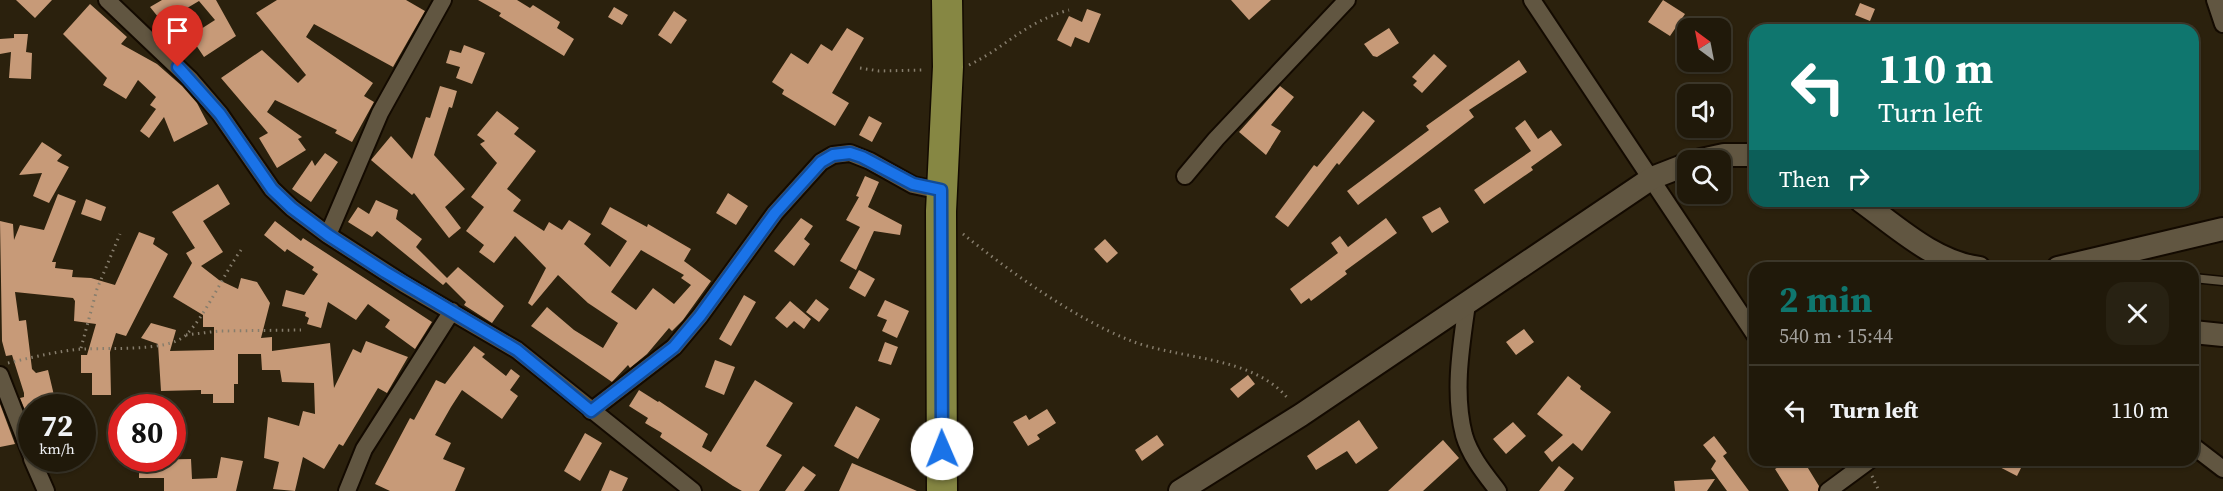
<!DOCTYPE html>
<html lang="en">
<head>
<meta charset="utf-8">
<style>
	body { margin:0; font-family:"Source Serif 4",serif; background:#282213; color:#f1f3f6; height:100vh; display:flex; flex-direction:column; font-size:22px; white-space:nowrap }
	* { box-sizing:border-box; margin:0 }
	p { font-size:20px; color:#a2a09c }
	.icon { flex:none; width:33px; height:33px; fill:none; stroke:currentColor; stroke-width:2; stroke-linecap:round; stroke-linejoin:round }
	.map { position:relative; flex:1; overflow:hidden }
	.details { position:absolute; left:1749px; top:262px; width:450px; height:204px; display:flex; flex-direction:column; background:#20190a; border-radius:18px; box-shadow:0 2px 4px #0004,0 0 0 2px #3d382b }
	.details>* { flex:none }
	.hud { position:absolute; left:1749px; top:24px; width:450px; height:183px; border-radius:18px; box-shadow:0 2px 4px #0004,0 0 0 2px #3d382b; background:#0f766e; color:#fff; overflow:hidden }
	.needle { width:39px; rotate:328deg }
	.controls { position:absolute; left:1677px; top:18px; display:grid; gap:12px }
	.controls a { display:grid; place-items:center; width:54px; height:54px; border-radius:12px; background:#20190a; box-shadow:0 2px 4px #0004,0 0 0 2px #3d382b; font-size:30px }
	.speed { position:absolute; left:18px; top:394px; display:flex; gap:12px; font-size:30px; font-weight:700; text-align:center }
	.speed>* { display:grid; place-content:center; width:78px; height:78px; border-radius:50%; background:#20190a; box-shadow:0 2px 4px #0004,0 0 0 2px #3d382b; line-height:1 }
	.speed small { font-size:15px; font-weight:400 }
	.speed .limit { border:9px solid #d22; background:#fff; color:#111 }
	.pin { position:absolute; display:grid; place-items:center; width:51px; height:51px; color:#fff; margin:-62px -26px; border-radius:50% 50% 50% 0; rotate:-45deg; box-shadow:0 0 6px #0007 }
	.pin .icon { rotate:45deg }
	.me { position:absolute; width:66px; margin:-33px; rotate:359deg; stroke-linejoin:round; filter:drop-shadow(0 0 4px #0008) }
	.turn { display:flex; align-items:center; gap:21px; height:126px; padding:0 30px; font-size:27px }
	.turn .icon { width:78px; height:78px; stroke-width:2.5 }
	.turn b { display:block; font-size:42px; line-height:51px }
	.then { display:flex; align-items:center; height:57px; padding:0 30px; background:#0003; gap:12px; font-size:22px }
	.round { display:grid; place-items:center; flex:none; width:63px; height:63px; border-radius:18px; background:#282213 }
	.overview { display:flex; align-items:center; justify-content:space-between; height:102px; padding:0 30px }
	h1 { font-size:36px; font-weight:700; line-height:45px; color:#0f766e }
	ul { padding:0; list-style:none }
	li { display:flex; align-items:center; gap:18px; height:90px; padding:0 30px; border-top:2px solid #3d382b }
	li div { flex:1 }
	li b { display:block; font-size:22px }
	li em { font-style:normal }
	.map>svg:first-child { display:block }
	.building { fill:#c79a78; fill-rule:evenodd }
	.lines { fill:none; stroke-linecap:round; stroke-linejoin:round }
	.lane-casing { stroke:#130a00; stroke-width:11 }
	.street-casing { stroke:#130a00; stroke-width:20 }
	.secondary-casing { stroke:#130a00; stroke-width:26 }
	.highway-casing { stroke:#130a00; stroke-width:33 }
	.path { stroke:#867d6c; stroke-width:3; stroke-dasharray:1.5 4.5; stroke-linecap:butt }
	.lane { stroke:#615641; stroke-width:8 }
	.street { stroke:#615641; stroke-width:16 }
	.secondary { stroke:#615641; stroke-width:22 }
	.highway { stroke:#868743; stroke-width:30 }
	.route-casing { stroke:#114b97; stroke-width:15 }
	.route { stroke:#1a73e8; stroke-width:10 }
</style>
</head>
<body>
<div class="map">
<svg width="2223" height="491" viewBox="0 0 2223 491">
	<rect width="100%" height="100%" fill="#2b210d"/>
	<path class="building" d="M16 0H52L35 18Z
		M162 0H216L236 36 204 57 190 36 215 20 199 1 177 14 182 20 167 28 150 7Z
		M277 0H406L425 11 393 67 314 24 306 37 373 83 364 96 374 102 352 142 335 133 337 130 275 100 267 112 302 137 298 139 306 150 277 168 259 138 268 133 221 78 262 50 298 83 306 75 256 13Z
		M478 0H517L530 8 533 5 560 22 557 28 574 39 564 56 499 16 501 13Z
		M1231 0H1271L1249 20Z
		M1663 0 1685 14 1670 36 1648 22Z
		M1860 3 1875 9 1870 21 1855 15Z
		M90 4 127 37 121 44 157 64 182 86 197 103 208 124 174 142 164 117 149 138 140 131 156 109 150 105 156 97 138 80 126 99 103 85 107 78 63 34Z
		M614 7 628 15 622 25 608 17Z
		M1087 9 1101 14 1089 43 1075 37 1071 47 1057 40 1069 16 1082 22Z
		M674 11 687 20 671 44 658 35Z
		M847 28 864 38 832 93 849 103 835 126 782 94 784 90 772 82 791 53 808 64 821 44 832 51Z
		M1389 28 1399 43 1377 57 1373 56 1364 44Z
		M14 34H28L26 52 32 53 31 79 9 78 11 52 0 54V39L14 38Z
		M464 45 485 53 472 84 456 78 460 67 446 63 450 50 461 53Z
		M1434 54 1447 66 1422 93 1413 85 1417 81 1412 77Z
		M1519 60 1527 72 1469 110 1474 117 1358 205 1347 191 1429 130 1426 126Z
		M440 86 457 91 452 108 449 107 434 155 465 189 445 207 461 228 449 238 414 193 412 195 371 160 391 136 412 159 426 117 430 118Z
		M1280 86 1294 97 1271 125 1281 131 1266 155 1239 132Z
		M497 111 519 128 514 134 536 151 507 189 521 200 513 211 544 231 549 222 562 230 569 220 591 234 584 244 610 267 627 241 601 224 610 207 647 227 648 224 691 249 684 261 711 281 683 320 672 331 669 328 647 354 630 368 628 365 612 382 531 326 547 307 574 330 603 348 618 323 588 303 558 275 532 306 528 303 546 268 515 236 494 263 479 252 484 245 466 231 484 207 471 197 497 163 480 144 485 141 477 135ZM641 250 684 275 681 278 691 285 674 304 653 288 636 310 611 292Z
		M1363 111 1375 121 1339 165 1337 163 1288 227 1275 217 1314 165 1317 167Z
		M869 116 882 123 872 142 859 135Z
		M1525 120 1538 139 1551 130 1562 145 1531 167 1533 170 1484 204 1474 190 1531 151 1515 128Z
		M42 142 62 155 57 161 69 167 49 203 33 196 42 173 19 175Z
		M325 153 338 162 311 202 292 189 312 160 315 166Z
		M865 176 879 182 868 207 902 225 900 235 874 231 856 270 840 261 860 227 846 220 859 197 856 196Z
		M218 184 230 204 203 221 223 252 201 266 219 280 238 289 241 278 257 282 270 303 261 338 272 337V351L330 343 334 388 353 349 361 353 366 341 408 357 387 393 378 388 343 446 339 444 324 469 303 457 295 491 273 489 279 462 264 458 268 417 299 426 303 411 315 414 314 383 282 382 280 370H262L261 354H238V384H234V403H213V394H201V390L161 391 158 344 141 338 151 323 176 330 170 351 214 350V327H203V315L173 297 192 263 186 253 195 248 172 212Z
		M728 193 748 206 736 225 716 213Z
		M58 194 76 201 52 262H56L55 268 73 270 72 277 91 278 115 285 139 232 155 238 153 244 168 254 126 336 116 333 110 352 111 395H92V373H81V355H87L96 324 74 321 75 301 73 298 15 292 19 321 26 320 32 369 36 373 48 370 57 408H32V427L20 398 24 397V393L12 355 6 356 2 341 0 221 13 224 14 240 20 225 44 230Z
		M86 199 106 207 101 221 81 214Z
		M376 200 398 210 396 219 422 239 416 247 447 278 458 267 504 306 492 323 464 305 466 302 446 282 443 285 377 231 372 237 348 222 358 207 369 214Z
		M1440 207 1449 222 1432 233 1422 217Z
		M801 218 813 226 804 239 810 244 794 266 774 251Z
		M1386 218 1397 233 1345 271 1347 274 1311 301 1309 298 1301 304 1290 289 1338 253 1331 243 1340 236 1348 247Z
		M275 221 301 241 303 238 432 322 415 349 385 327 390 320 368 304 356 320 328 302 321 328 307 324 309 318 305 316 306 312 282 306 286 290 304 295 318 274 312 270 314 267 287 249 285 252 264 235Z
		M1105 239 1118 253 1107 263 1094 249Z
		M859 270 875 279 865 297 849 288Z
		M744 295 756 302 731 346 719 339Z
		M816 299 829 309 819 322 806 312Z
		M885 300 909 311 897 338 882 331 887 320 877 316Z
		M790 301 811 319 804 329 794 321 787 328 775 318Z
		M1524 329 1534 342 1516 355 1506 342Z
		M885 342 898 347 891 365 878 361Z
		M474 346 485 354 482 357 506 376 511 369 520 376 510 390 518 396 502 419 462 390 451 407 435 435 451 443 443 459 465 468 455 491H390L375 484 410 418 414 420 436 380 445 384Z
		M715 360 735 367 724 395 705 387Z
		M1248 375 1255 384 1238 398 1230 389Z
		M1568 376 1581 386 1580 389 1611 412 1582 451 1573 443 1552 462 1544 452 1563 435 1537 414Z
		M755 380 793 403 766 446 782 455 759 491H742L733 486 660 437 662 433 645 423 648 418 629 406 639 390 658 402 659 401 708 434 702 447 711 452Z
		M0 404 15 444 0 447Z
		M856 406 880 419 858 459 834 446Z
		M1047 409 1056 423 1037 435 1040 439 1028 446 1013 422 1026 415 1029 420Z
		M1359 420 1378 448 1356 464 1347 451 1316 470 1307 456Z
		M1513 422 1526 436 1506 454 1493 439Z
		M585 433 602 443 580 481 564 471Z
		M1157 435 1164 445 1142 461 1135 450Z
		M1714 436 1727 453 1723 456 1749 491H1727L1711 469 1716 461 1703 445Z
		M1443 440 1459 458 1423 491H1388Z
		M221 457 243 461 236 491H164V478H139V460L191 459 192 479 217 478Z
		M1789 460H1803L1819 486 1818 491H1789L1775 469Z
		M1986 460H2025L2017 476Z
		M852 463 917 491H839Z
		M803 466 816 475 804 491H785Z
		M1559 466 1574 478 1564 491H1539Z
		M610 470 628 478 622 491H601Z
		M1715 479 1707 491H1675L1674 481Z"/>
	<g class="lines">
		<g class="lane-casing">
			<path id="lane" d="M2114 262 2140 268
				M2193 278 2223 281"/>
		</g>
		<g class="street-casing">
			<path id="street" d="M107 0 190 79 220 114 272 189 292 208 328 235 404 284 517 350 693 491
				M1532 0 1755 335
				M2215 0 2223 24
				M1185 176 1216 139 1347 0
				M328 235 380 113 443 0
				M1467 304C1461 346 1453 393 1464 435 1470 456 1485 474 1498 491
				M0 375 32 457
				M591 411 674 347 700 316 775 213 821 162 833 155 850 153 870 161 913 185 941 191
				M2193 446 2223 469
				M32 459 46 491
				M347 491 364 449 452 311
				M1828 491 1870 460"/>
		</g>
		<g class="secondary-casing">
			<path id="secondary" d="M1701 160 1724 155H1755
				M1861 201C1897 227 1934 262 1979 268
				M2058 268 2223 229
				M2193 332 2223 335
				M1180 491 1301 415 1652 178 1688 164"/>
		</g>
		<g class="highway-casing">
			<path id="highway" d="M942 491 941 211 948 67 947 0"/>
		</g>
		<path class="path" d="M969 65C1008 46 1023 23 1069 10
			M860 68 879 71 925 70
			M963 234C1009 271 1074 318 1129 340 1178 360 1254 355 1289 400
			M186 335 219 331 301 330
			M81 348 97 289 120 234
			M8 363C29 358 50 353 72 350 99 346 166 354 186 335 206 315 223 275 241 250
			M1872 476 1879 491"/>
		<use href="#lane" class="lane"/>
		<use href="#street" class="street"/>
		<use href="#secondary" class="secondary"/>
		<use href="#highway" class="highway"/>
	</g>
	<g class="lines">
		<g class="route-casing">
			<path id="route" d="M178 67 220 114 272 189 292 208 328 235 385 272 517 350 591 411 674 347 700 316 775 213 821 162 833 155 850 153 862 157 913 184 941 190 942 449"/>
		</g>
		<use href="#route" class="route"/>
	</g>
</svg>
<div class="controls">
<a><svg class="needle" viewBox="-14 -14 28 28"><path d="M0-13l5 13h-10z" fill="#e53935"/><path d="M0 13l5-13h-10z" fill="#a2a09c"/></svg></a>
<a><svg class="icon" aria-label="sound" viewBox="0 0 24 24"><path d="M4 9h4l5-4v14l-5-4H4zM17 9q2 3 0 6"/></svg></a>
<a><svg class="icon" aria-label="search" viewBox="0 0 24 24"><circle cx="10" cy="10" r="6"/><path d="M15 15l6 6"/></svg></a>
</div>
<div class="speed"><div>72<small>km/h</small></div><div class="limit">80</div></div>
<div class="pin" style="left:178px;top:67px;background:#d93025"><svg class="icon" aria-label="arrive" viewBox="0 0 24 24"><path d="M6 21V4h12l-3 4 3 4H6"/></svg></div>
<svg class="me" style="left:942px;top:449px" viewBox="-20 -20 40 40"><circle r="19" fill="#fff"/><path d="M0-13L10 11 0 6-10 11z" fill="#1a73e8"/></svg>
<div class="hud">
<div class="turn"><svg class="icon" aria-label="left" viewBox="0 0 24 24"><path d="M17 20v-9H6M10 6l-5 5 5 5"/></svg><div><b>110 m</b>Turn left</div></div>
<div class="then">Then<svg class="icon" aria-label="right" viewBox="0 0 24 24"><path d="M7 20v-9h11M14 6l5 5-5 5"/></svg></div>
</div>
<section class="details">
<div class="overview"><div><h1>2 min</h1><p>540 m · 15:44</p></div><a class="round"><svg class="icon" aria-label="close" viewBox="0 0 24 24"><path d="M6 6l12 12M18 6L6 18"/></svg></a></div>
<ul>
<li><svg class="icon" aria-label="left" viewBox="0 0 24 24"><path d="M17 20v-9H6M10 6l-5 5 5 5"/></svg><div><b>Turn left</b></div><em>110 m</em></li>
</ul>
</section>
</div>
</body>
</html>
